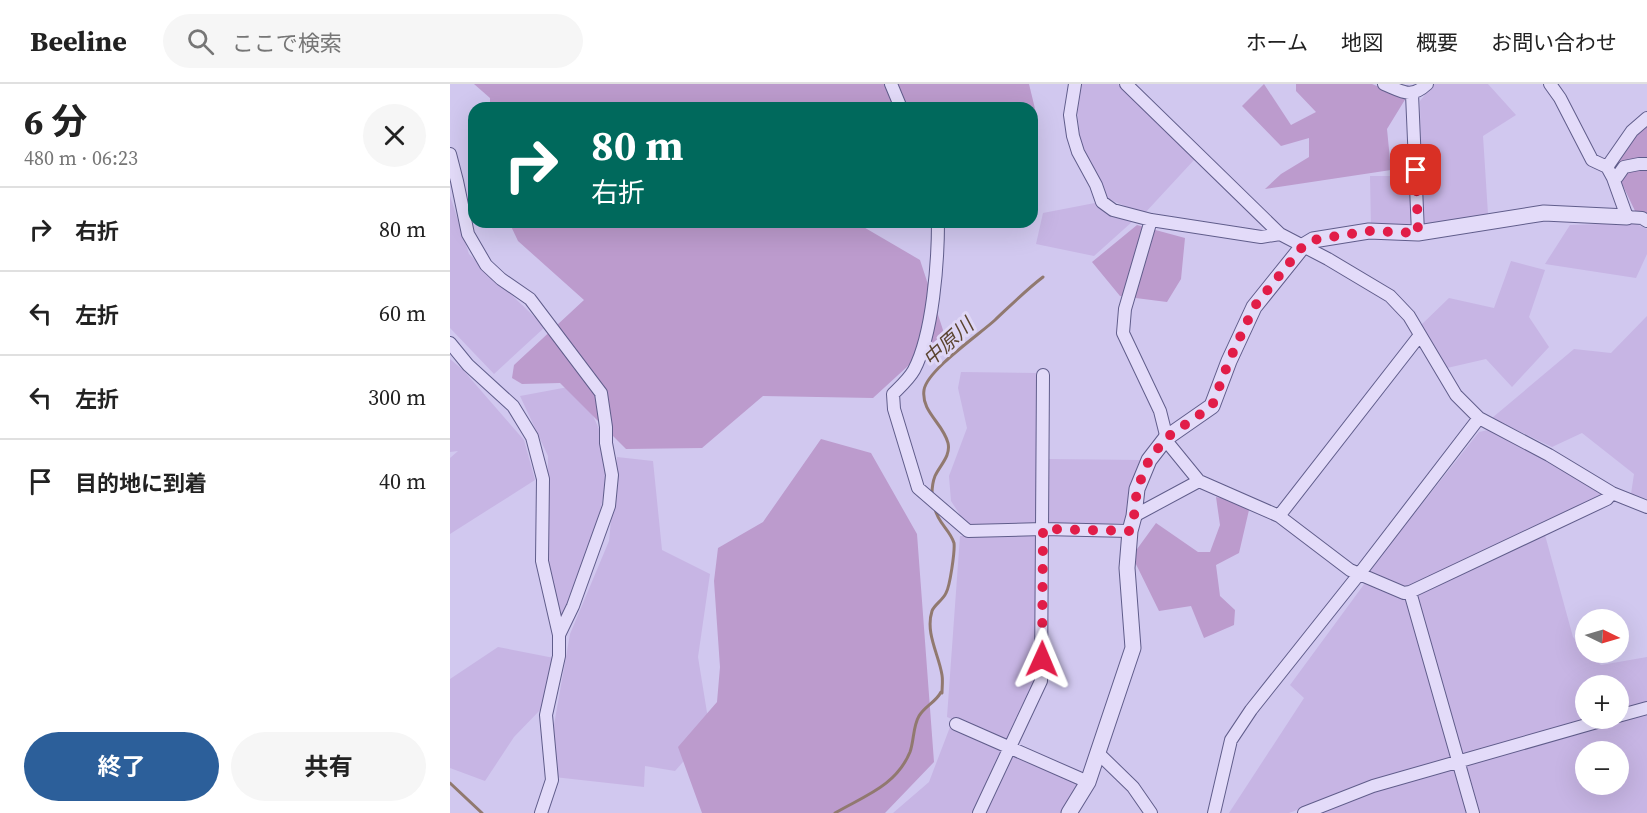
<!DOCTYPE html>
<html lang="ja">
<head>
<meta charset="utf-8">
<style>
	body { margin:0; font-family:"Source Serif 4","Noto Sans JP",serif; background:#f6f6f6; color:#222; height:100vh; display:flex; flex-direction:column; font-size:22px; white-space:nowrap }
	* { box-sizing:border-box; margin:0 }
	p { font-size:20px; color:#767676 }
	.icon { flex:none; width:33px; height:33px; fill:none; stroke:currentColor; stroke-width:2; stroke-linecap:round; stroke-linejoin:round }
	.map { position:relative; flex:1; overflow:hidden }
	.panel { display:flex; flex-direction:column; background:#fff; width:450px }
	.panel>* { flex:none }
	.hud { position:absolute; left:18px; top:18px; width:570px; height:126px; border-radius:18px; box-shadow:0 6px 24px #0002; background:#00695c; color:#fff; overflow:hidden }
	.needle { width:39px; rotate:95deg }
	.buttons { position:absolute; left:1125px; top:525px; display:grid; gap:12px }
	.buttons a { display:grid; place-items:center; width:54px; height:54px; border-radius:50%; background:#fff; box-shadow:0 6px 24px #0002; font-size:30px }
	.pin { position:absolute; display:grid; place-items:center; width:51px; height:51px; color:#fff; margin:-26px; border-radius:12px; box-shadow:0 3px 9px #0006 }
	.me { position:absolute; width:66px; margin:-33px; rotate:1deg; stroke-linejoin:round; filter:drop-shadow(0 0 4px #0008) }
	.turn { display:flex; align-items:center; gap:21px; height:126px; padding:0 24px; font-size:27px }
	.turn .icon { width:78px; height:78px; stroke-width:2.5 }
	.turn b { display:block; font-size:42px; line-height:51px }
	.round { display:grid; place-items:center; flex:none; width:63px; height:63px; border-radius:32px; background:#f6f6f6 }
	.head { display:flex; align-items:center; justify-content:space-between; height:102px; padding:0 24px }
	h1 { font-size:36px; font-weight:700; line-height:45px }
	.action { display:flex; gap:12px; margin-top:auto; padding:12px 24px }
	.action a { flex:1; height:69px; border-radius:36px; background:#2c5f9a; color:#fff; font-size:24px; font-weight:700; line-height:69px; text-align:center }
	.action a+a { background:#f6f6f6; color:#222 }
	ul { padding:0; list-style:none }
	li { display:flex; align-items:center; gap:18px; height:84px; padding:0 24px; border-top:2px solid #e0e0e0 }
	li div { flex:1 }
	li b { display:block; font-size:22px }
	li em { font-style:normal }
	header { display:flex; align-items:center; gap:36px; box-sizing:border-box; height:84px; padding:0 30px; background:#fff; border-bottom:2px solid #e0e0e0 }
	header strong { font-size:28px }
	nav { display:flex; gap:33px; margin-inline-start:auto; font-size:21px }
	.search { width:420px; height:54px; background:#f6f6f6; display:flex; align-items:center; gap:15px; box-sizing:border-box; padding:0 21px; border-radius:33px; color:#767676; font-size:22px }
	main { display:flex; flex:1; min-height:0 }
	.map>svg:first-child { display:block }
	.farmland { fill:#c7b5e4; fill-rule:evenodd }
	.green { fill:#bc9bcd }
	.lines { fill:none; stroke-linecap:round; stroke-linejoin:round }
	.stream { stroke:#91796f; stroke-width:3 }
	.minor-casing { stroke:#605d8b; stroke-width:14 }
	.tertiary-casing { stroke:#605d8b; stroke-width:17 }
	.minor { stroke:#e3dbf9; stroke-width:12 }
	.tertiary { stroke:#e3dbf9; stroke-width:15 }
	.route { stroke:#e11d48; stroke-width:10; stroke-dasharray:0 18 }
	.labels { text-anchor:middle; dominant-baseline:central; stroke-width:6; stroke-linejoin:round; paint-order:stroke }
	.water-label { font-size:20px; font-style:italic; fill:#5b4430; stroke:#dfd7f6 }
</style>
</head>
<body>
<header>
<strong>Beeline</strong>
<div class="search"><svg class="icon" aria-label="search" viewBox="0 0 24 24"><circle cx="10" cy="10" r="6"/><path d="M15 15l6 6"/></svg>ここで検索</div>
<nav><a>ホーム</a><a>地図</a><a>概要</a><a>お問い合わせ</a></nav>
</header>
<main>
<section class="panel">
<div class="head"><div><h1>6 分</h1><p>480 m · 06:23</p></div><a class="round"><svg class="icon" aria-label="close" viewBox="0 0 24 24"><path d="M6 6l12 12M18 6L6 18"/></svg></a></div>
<ul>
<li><svg class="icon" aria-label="right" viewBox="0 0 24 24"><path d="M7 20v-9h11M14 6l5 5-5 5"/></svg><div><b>右折</b></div><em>80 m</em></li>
<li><svg class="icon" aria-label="left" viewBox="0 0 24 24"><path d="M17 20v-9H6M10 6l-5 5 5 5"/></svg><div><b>左折</b></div><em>60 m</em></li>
<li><svg class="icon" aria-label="left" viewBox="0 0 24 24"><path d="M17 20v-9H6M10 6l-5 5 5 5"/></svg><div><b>左折</b></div><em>300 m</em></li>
<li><svg class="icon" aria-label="arrive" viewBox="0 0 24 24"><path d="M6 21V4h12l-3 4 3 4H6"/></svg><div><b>目的地に到着</b></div><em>40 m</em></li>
</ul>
<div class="action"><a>終了</a><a>共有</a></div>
</section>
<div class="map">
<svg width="1197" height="729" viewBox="0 0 1197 729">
	<rect width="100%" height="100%" fill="#d1c8ef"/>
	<path class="farmland" d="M631 0H668L744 76 694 130 656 114 631 63 627 26Z
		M983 0H1038L1066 31 1033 52 1038 130 972 144 970 17Z
		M920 92H961L962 142 921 143Z
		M0 112 19 170 95 243 44 290 0 244Z
		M650 118 683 137 644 172 586 160 593 129Z
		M1184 139 1197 145V170L1186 194 1095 180 1120 141Z
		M1061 177 1095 186 1079 233 1099 263 1062 303 1036 275 997 284 970 242 999 214 1044 224Z
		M1197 232V415L1181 410 1184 390 1132 349 1102 363 1042 334 1124 265 1161 269Z
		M0 275 13 286 74 356 85 396 0 450V374L8 367 0 368Z
		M511 288 588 289 587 440 518 443 501 417 499 392 517 344 508 304Z
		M129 301 149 345 158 391 146 446 111 541 97 473 98 372 70 312Z
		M1038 346 1157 408 961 504H956L918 488 1029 348Z
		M167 373 203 377 212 466 260 490 248 573 260 647 225 687 195 682 194 703 95 692 120 550 159 457Z
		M599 375 692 376 675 439 598 440Z
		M588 451V597L559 659 497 633 510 452Z
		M1095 451 1123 553 1135 566 1136 568 1138 569 1151 581 1197 573V620L1169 628 1168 602H1136V634L1147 635 1014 672 1009 667 967 515 970 509Z
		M915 499 957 516 1002 674 921 698 839 729H779L854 614 840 601Z
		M48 563 104 574 92 624 64 653 35 697 0 684V595Z
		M1197 628V729H1027L1013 679ZM1136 668H1168V700H1136Z
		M500 643 554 666 523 729H443L479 698Z
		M562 669 628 698 629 702 612 729H534Z
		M1005 683 1019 729H863L937 703Z"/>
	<path class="green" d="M24 0H579L587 33 582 52V24H40V14Z
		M814 0 841 41 866 28 846 7V0H922L956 14 937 45 941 86 815 105 831 90 859 73V54L831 62 792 22Z
		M1197 37V130L1186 129 1163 81Z
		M59 138H405L470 176 494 249 423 314 313 312 252 364 176 365 110 299 72 300 62 294 64 281 134 216 68 157Z
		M687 141 735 154 731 195 717 218 670 212 642 178Z
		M371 355 421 369 467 450 484 678 435 729H252L228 663 267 618 270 583 264 497 268 464 313 438Z
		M766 413 782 416 799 426 789 469 766 481 770 512 785 526 784 541 754 554 741 522 709 527 682 472 706 439 748 468H760L770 441Z"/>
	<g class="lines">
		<path class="stream" d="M482 410C482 404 483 397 485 392 490 381 501 372 498 359 493 339 471 328 474 306 477 286 530 250 545 236 561 221 576 206 593 193
			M0 699 32 729
			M385 729C414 712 446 702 460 668 464 657 463 642 469 632 475 622 486 618 491 608L492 609C492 603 493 597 492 591 489 571 475 549 482 527 484 521 493 516 496 509 500 502 505 467 504 459 500 446 488 439 485 425"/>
		<g class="minor-casing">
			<path id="minor" d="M441 0 451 24
				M625 0 620 31 623 52 628 68 646 101 652 118 663 126 701 136 811 153 830 150
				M676 0 830 150 878 175 940 212 959 232 1006 311 1029 334 1099 371 1162 409 1197 423
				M934 0C953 8 961 15 977 0
				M1100 0 1110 14 1142 76 1157 83 1163 94 1177 133 1192 134 1197 137
				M962 10 968 149
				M0 70 7 97 18 150 36 181 51 195 80 215 151 309 156 343V359L162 391 159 422 123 522 109 551
				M1157 83 1182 47 1197 34
				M1163 94 1167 93 1174 83 1189 80H1197
				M701 136 675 225 673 249 710 327 718 359 749 397 829 432 900 486 954 509 960 508 1157 415 1162 409
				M488 138C488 178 483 250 464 286 459 295 450 303 443 310L444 325 468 404 518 447 593 445 680 447
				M0 259 18 281 63 322 82 353 93 395 92 477 109 551V572L96 631 102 696 91 729
				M684 432 749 397
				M829 432 970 251
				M960 508 1023 729
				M1168 632 1197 624
				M506 640 638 698
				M647 668 683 703 701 729
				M529 729 591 597 593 291
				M764 729 781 656 801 626 910 489 1029 334
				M854 729 923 702 1161 634"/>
		</g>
		<g class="tertiary-casing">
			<path id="tertiary" d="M619 729 638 698 683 564 677 484 680 447 684 432 687 405 699 376 716 354 762 322 779 277 804 223 853 162 863 156 919 147 968 149 1094 129 1177 133"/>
		</g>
		<use href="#minor" class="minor"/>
		<use href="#tertiary" class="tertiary"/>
	</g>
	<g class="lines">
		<path class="route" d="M592 575 593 445 680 447 684 432 687 405 699 376 716 354 762 322 779 277 804 223 853 162 863 156 919 147 968 149 966 86"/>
	</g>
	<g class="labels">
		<g class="water-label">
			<text transform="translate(498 258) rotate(-42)">中原川</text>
		</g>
	</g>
</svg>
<div class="buttons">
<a><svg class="needle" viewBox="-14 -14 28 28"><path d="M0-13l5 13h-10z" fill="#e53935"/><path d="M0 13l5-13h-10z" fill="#767676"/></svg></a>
<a>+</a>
<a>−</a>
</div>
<div class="pin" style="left:966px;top:86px;background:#d93025"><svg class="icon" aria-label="arrive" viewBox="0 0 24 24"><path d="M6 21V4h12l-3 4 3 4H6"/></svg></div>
<svg class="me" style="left:592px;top:575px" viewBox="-20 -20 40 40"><path d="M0-17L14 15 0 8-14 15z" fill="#e11d48" stroke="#fff" stroke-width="4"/></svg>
<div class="hud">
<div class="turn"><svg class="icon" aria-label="right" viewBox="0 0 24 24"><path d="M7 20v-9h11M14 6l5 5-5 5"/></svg><div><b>80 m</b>右折</div></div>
</div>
</div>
</main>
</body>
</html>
